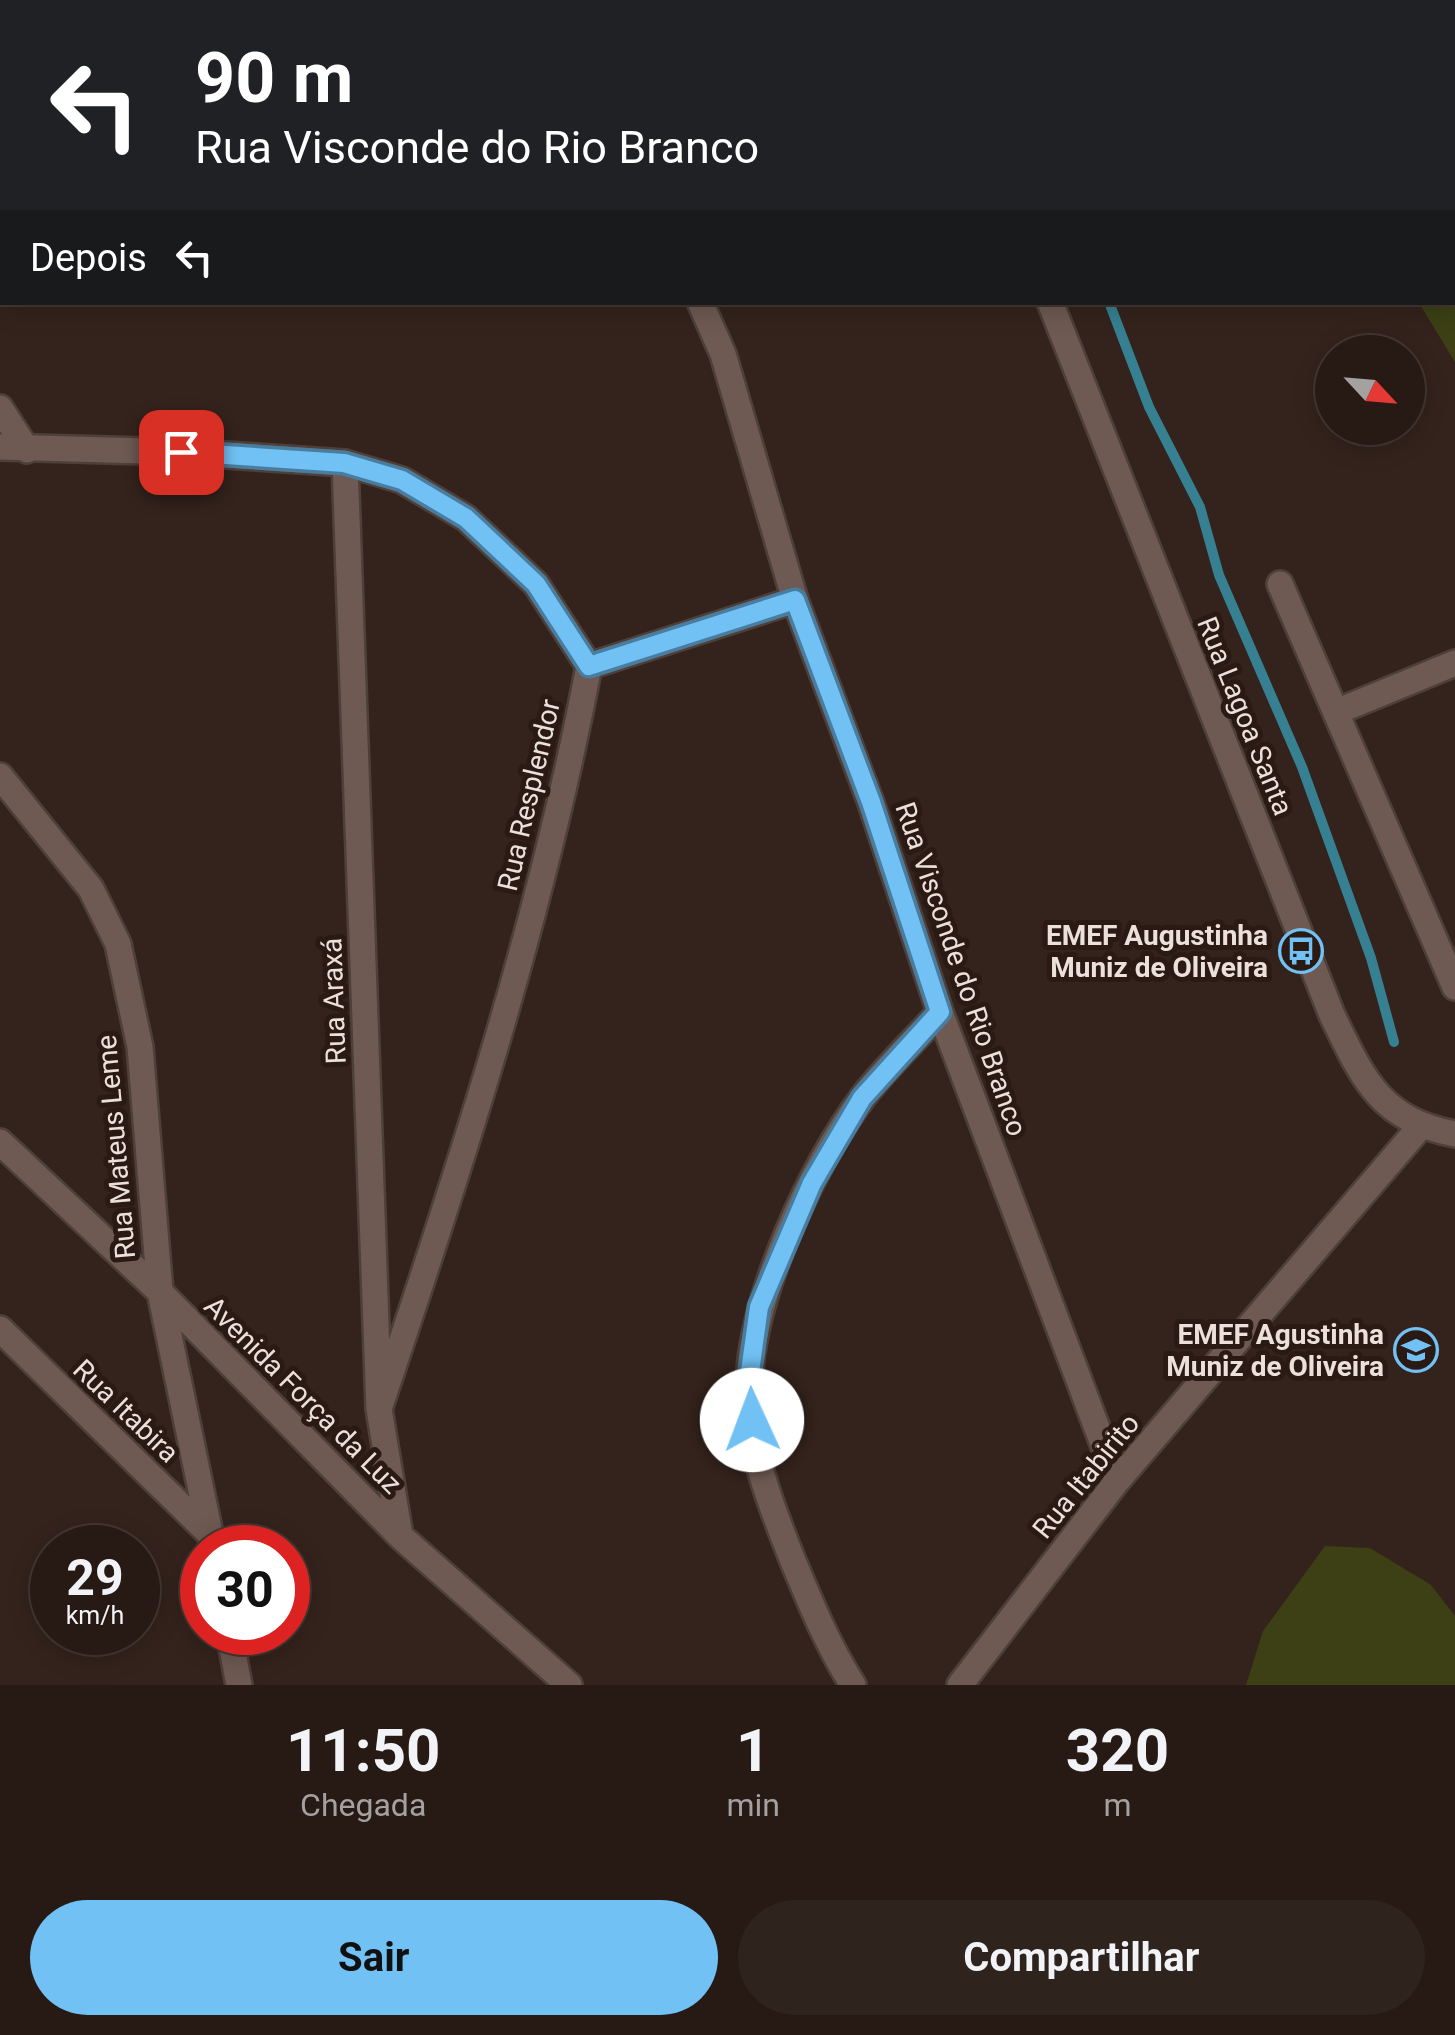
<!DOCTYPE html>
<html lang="pt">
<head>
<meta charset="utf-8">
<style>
	body { margin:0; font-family:Roboto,sans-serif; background:#2f231e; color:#f1f3f6; height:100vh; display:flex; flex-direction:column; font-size:38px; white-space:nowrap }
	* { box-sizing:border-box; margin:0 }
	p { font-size:32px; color:#a4a1a0 }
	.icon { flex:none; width:55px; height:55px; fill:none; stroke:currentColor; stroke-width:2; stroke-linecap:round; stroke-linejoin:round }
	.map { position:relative; height:1685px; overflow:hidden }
	.drawer { display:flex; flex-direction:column; background:#271a15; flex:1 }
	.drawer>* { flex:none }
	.guide { position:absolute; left:0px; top:0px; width:1455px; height:305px; box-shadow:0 5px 25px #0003,0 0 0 2px #433834; background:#202124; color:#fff; overflow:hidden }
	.needle { width:65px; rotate:116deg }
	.controls { position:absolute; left:1315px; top:335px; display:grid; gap:20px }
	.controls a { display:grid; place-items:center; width:110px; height:110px; border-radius:50%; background:#271a15; box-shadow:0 5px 25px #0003,0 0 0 2px #433834; font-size:50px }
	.speed { position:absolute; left:30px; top:1525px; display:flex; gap:20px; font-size:50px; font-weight:700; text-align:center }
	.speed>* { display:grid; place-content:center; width:130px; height:130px; border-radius:50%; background:#271a15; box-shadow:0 5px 25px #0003,0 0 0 2px #433834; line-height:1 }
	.speed small { font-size:25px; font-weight:400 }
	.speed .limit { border:15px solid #d22; background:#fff; color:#111 }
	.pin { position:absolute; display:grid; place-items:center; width:85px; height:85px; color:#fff; margin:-42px; border-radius:20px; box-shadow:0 5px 15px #0006 }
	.me { position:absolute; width:110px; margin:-55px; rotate:358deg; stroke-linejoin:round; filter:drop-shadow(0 0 8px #0008) }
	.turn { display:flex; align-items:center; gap:35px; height:210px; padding:0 30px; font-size:45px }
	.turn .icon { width:130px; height:130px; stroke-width:2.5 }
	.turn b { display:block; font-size:70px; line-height:85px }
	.then { display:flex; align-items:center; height:95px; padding:0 30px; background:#0003; gap:20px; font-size:38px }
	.eta { display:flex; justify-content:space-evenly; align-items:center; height:170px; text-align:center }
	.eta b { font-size:60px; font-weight:700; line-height:70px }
	.primary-button { display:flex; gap:20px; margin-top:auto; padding:20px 30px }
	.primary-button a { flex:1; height:115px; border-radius:60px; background:#71c1f5; color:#111; font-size:40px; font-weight:700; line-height:115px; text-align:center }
	.primary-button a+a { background:#2f231e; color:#f1f3f6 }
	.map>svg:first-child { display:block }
	.green { fill:#3c4014 }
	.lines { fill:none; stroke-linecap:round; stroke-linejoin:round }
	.stream { stroke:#368092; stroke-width:10 }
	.minor-casing { stroke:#4d3f39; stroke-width:30 }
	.path { stroke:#84756f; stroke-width:6; stroke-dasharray:10 5; stroke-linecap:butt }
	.minor { stroke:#6e5a52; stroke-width:25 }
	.route-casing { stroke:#497d9f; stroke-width:25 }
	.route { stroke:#71c1f5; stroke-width:18 }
	.labels { text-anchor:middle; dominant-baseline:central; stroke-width:10; stroke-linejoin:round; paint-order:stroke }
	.street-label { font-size:28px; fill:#ece0db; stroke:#2a1a13 }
	.poi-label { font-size:28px; font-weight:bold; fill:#ece0db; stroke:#2a1a13; text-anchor:end }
</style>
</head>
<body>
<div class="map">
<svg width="1455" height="1685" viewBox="0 0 1455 1685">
	<rect width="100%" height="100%" fill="#34231c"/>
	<path class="green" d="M1232 0H1455V362L1419 303 1452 302V2Z
		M1325 1546 1370 1548 1431 1585 1455 1616V1685H1246L1263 1631Z"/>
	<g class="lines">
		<path class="stream" d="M983 0 984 2
			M86 2 88 0
			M0 64 2 63
			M1109 302 1149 407 1200 507 1219 575 1302 767 1371 958 1394 1042"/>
		<g class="minor-casing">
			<path id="minor" d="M587 0 588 2
				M931 0V2
				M157 2 158 0
				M0 43 2 47
				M1452 253 1455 262
				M700 302 723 354 795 600 871 803 940 1012 1117 1481
				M1050 302 1332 1015C1363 1079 1380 1120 1455 1134
				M0 408 27 450
				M0 447 181 452 345 463 402 480 466 518 536 584 589 666C541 920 461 1165 379 1409
				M345 463 379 1409 400 1536
				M1280 584 1455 987
				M589 666 795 600
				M1336 712 1455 663
				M0 776 91 889 118 944 140 1047 160 1292 213 1548
				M0 1142 160 1292 400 1536 569 1685
				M0 1329 211 1535
				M229 1632 239 1685
				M853 1685C828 1646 811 1604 793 1561 771 1506 747 1446 749 1385 751 1298 811 1166 863 1097 886 1067 915 1040 940 1012
				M960 1685 1117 1481 1420 1127"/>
		</g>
		<path class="path" d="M1422 0V2"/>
		<use href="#minor" class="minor"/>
	</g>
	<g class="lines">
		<g class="route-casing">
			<path id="route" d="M181 452 344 463 402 480 466 518 536 584 589 666 795 600 871 802 940 1012 862 1098 812 1183 759 1307 748 1386 752 1420"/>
		</g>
		<use href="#route" class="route"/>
	</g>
	<defs>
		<g id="bus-ring" transform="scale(2.25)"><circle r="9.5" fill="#2a1a13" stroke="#71c1f5" stroke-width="1.5"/><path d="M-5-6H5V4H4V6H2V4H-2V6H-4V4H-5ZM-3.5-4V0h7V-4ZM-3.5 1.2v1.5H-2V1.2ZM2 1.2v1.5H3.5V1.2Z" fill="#71c1f5"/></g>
		<g id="school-ring" transform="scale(2.25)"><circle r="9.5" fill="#2a1a13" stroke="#71c1f5" stroke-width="1.5"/><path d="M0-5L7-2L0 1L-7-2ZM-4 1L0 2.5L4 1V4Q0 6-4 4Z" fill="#71c1f5"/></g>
	</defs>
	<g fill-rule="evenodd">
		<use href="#bus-ring" x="1301" y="951"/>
		<use href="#school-ring" x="1416" y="1350"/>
	</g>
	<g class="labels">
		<g class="street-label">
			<text transform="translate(1245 716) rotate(68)">Rua Lagoa Santa</text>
			<text transform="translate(529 795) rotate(-77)">Rua Resplendor</text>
			<text transform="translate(961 969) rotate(71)">Rua Visconde do Rio Branco</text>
			<text transform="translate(334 1001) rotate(-92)">Rua Araxá</text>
			<text transform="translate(116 1147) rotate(-95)">Rua Mateus Leme</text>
			<text transform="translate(303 1395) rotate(45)">Avenida Força da Luz</text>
			<text transform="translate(126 1411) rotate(44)">Rua Itabira</text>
			<text transform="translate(1086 1476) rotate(-51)">Rua Itabirito</text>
		</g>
		<g class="poi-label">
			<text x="1268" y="935">EMEF Augustinha<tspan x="1268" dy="32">Muniz de Oliveira</tspan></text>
			<text x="1384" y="1334">EMEF Agustinha<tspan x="1384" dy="32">Muniz de Oliveira</tspan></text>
		</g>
	</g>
</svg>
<div class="controls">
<a><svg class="needle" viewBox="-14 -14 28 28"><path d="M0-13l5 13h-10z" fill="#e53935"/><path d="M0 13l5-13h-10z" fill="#a4a1a0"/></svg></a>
</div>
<div class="speed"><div>29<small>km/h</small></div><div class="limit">30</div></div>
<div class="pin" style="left:181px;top:452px;background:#d93025"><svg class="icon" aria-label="arrive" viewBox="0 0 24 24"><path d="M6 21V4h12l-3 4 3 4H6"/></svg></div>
<svg class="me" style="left:752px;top:1420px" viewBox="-20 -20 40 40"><circle r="19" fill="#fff"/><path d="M0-13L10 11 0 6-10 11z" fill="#71c1f5"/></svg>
<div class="guide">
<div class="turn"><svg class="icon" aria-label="left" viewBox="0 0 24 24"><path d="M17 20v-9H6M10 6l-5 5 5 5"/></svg><div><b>90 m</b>Rua Visconde do Rio Branco</div></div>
<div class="then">Depois<svg class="icon" aria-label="left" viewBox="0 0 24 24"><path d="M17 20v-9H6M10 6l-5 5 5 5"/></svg></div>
</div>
</div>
<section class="drawer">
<div class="eta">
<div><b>11:50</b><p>Chegada</p></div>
<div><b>1</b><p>min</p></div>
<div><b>320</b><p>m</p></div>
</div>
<div class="primary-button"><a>Sair</a><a>Compartilhar</a></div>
</section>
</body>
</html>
